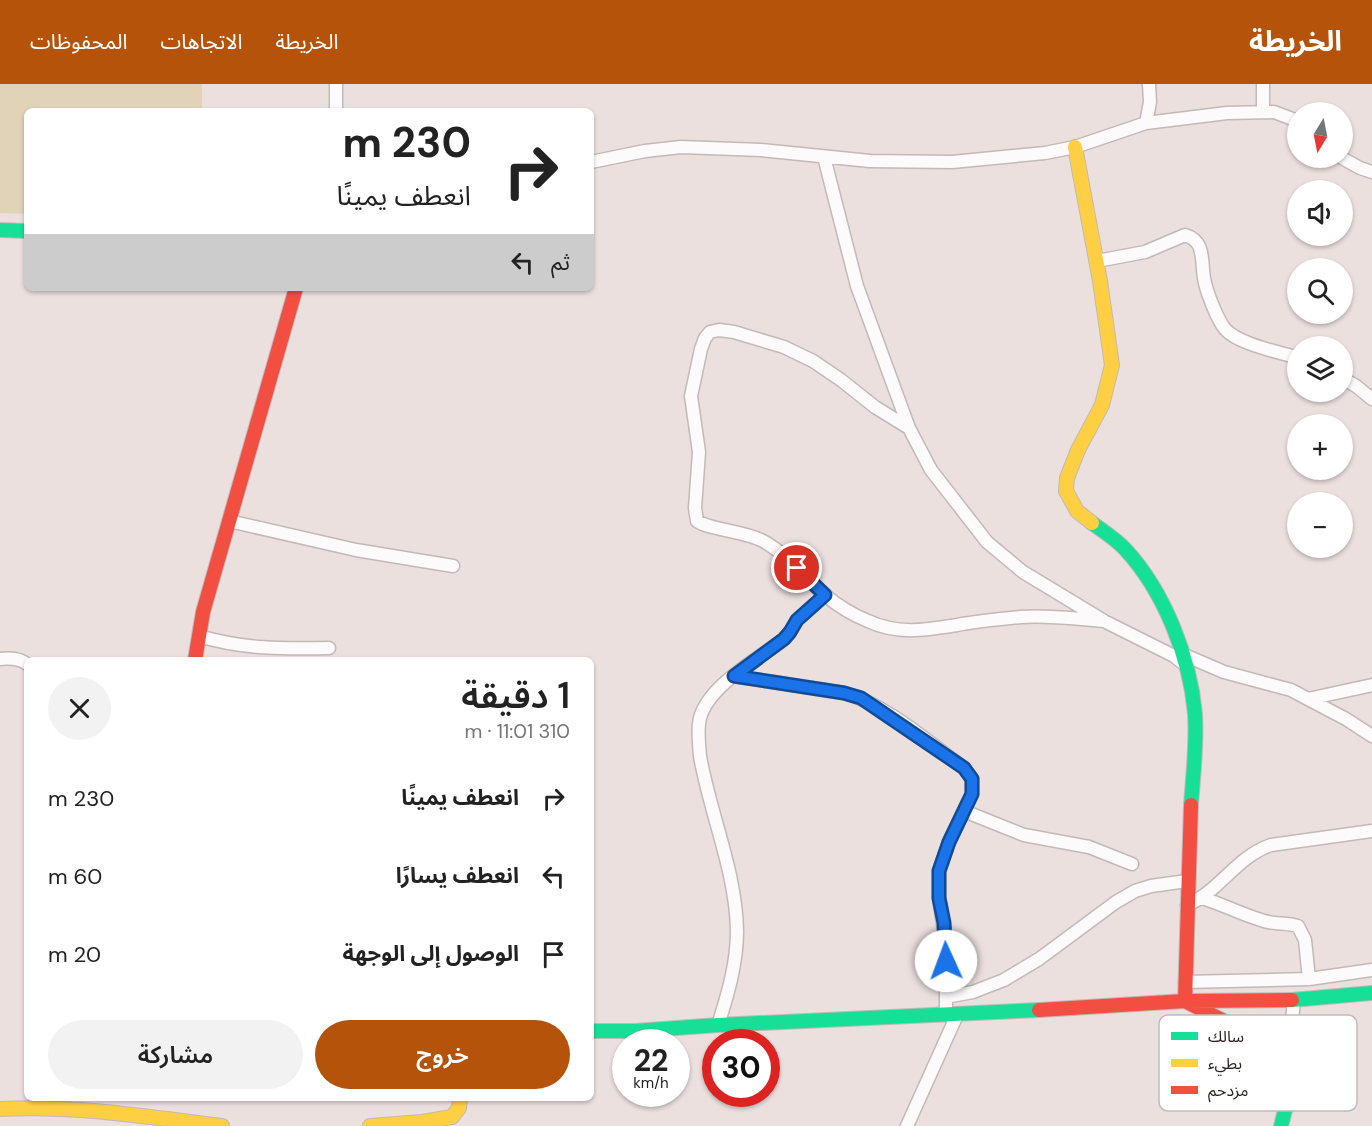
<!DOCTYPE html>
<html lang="ar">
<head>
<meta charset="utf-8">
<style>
	body { margin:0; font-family:"DM Sans","Noto Sans Arabic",sans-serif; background:#f2f2f2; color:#222; direction:rtl; height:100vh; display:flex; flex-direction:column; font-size:22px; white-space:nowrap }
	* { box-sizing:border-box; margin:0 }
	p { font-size:20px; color:#767676 }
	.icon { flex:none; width:33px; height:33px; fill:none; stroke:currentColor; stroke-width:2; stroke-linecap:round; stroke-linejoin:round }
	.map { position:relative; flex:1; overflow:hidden; direction:ltr }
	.sheet { position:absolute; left:24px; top:573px; width:570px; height:444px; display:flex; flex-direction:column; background:#fff; border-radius:9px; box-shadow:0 2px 4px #0004; direction:rtl }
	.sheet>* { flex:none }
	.banner { position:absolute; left:24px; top:24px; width:570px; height:183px; border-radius:9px; box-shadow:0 2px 4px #0004; direction:rtl; background:#fff; color:#222; overflow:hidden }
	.needle { width:39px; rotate:190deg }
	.controls { position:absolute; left:1287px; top:18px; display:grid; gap:12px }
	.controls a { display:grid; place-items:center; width:66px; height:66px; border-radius:50%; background:#fff; box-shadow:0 2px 4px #0004; font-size:30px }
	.speed { position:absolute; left:612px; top:945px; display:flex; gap:12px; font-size:30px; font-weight:700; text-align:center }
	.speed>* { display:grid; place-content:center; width:78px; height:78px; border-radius:50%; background:#fff; box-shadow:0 2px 4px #0004; line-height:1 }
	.speed small { font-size:15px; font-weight:400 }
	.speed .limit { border:9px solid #d22; background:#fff; color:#111 }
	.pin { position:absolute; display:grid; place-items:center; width:51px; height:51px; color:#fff; margin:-26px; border:3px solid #fff; border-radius:50%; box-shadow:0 2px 6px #0007 }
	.me { position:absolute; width:66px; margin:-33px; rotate:358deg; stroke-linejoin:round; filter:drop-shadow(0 0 4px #0008) }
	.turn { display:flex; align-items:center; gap:21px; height:126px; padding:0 24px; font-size:27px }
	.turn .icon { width:78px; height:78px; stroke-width:2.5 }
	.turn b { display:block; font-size:42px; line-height:51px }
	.then { display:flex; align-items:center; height:57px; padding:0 24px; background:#0003; gap:12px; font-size:22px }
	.round { display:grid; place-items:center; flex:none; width:63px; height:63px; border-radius:32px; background:#f2f2f2 }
	.overview { display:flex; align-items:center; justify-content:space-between; height:102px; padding:0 24px }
	h1 { font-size:36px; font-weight:600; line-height:45px }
	.primary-button { display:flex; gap:12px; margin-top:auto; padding:12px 24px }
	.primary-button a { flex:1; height:69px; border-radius:36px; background:#b45309; color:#fff; font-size:24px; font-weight:600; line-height:69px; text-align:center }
	.primary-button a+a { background:#f2f2f2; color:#222 }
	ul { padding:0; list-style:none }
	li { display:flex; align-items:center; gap:18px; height:78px; padding:0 24px }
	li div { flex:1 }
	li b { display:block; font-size:22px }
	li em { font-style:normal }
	header { display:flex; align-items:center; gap:36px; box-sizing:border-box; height:84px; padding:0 30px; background:#b45309; color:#fff }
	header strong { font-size:28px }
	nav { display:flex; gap:33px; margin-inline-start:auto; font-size:21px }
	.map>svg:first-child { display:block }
	.garden { fill:#e0d3b7 }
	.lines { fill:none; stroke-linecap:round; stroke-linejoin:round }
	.street-casing { stroke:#c2b9b8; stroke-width:15 }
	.fast-casing { stroke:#c2b9b8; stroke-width:16 }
	.slow-casing { stroke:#c2b9b8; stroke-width:16 }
	.jam-casing { stroke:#c2b9b8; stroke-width:16 }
	.street { stroke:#fcfafa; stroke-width:12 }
	.fast { stroke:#16e098; stroke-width:14 }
	.slow { stroke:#ffcf43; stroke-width:14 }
	.jam { stroke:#f24e42; stroke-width:14 }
	.route-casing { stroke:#114b97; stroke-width:15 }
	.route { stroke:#1a73e8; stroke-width:10 }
	.key { fill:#fff; stroke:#bebcbc; stroke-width:1.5 }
	.key-label { font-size:16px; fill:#271f1e }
</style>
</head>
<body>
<header>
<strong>الخريطة</strong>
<nav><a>الخريطة</a><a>الاتجاهات</a><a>المحفوظات</a></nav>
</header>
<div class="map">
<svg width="1372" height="1042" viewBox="0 0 1372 1042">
	<rect width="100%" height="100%" fill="#ece0df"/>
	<path class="garden" d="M0 0H202V27H27V130L0 129Z"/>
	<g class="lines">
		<g class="street-casing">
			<path id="street" d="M1263 0V28
				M336 27V0
				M1146 39 1150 18 1149 0
				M824 73 857 202 909 344 931 386 987 458 1023 488 1104 537 1174 572 1184 580
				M1342 74 1360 84 1372 88
				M591 78 645 67 681 63 761 66 870 77 952 78 1045 69 1075 63 1146 39 1227 29 1274 28 1298 37
				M1097 177 1145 168 1185 151C1206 157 1201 178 1204 194 1206 207 1217 235 1225 245 1238 260 1279 268 1298 274
				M1342 294 1356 302 1372 315
				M909 344 875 323 841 296 813 277 784 263 734 248 719 246 710 248 705 254 701 265 691 312 699 368 695 424 697 437C710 446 744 447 763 457 787 470 804 493 825 511 837 521 853 531 868 537 898 551 926 546 957 541 978 537 1000 535 1021 533 1048 531 1077 535 1104 537
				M229 437 356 466 453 482
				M199 552C242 565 284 565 329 564
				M1182 570 1224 588 1291 606 1346 635 1372 652
				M0 575C10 574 19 574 27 580
				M734 592 844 609C887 621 928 658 964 684L972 695V710L949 758 939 787V814L946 859V931
				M1308 615 1372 601
				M964 727 1024 751 1089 763 1132 780
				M1202 814C1222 820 1241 830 1261 836 1273 841 1286 838 1298 842L1305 856 1309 895
				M1187 821C1220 807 1236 773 1271 761L1372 747
				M1185 898 1309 895 1372 886
				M946 913 973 908 1004 896 1039 875 1116 818 1135 807 1151 802 1187 797
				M718 941C728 910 737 879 737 847 736 787 710 730 700 672 699 660 697 646 700 634 709 601 758 575 784 555L790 548 797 536 825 511
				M1288 978 1294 916
				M907 1042 957 931"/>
		</g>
		<g class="fast-casing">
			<path id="fast" d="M0 146 27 147
				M1092 439C1103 447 1116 455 1125 465 1164 507 1190 573 1195 630 1197 660 1193 692 1191 721
				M1292 916 1372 909
				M591 947H635L718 941 1039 926
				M1261 961 1288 978 1291 1003 1281 1042"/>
		</g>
		<g class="slow-casing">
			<path id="slow" d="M1075 63 1100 197 1112 281 1102 321 1078 366 1067 394 1066 407 1077 427 1092 439
				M0 1025C75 1021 148 1033 222 1042
				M370 1042 422 1038 452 1033 459 1024 460 1014"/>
		</g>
		<g class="jam-casing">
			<path id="jam" d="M195 576 203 528 296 204
				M1191 721 1185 917 1224 937 1261 961
				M1039 926 1185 917 1292 916"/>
		</g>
		<use href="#street" class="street"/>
		<use href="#fast" class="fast"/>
		<use href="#slow" class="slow"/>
		<use href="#jam" class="jam"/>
	</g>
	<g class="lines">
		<g class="route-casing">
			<path id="route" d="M797 484 825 511 797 536 790 548 784 555 734 592 844 609 861 614 964 684 972 695V710L949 758 939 787V814L944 839 946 877"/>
		</g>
		<use href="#route" class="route"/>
	</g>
	<rect x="1159" y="931" width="198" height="96" rx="9" class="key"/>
	<rect x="1171" y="948" width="27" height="8" fill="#16e098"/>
	<rect x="1171" y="975" width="27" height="8" fill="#ffcf43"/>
	<rect x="1171" y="1002" width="27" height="8" fill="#f24e42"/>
	<g class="key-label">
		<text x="1208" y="958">سالك</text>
		<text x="1208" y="985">بطيء</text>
		<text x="1208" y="1012">مزدحم</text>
	</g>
</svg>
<div class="controls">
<a><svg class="needle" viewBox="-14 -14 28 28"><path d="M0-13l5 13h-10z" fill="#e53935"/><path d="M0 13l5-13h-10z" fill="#767676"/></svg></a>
<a><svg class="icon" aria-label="sound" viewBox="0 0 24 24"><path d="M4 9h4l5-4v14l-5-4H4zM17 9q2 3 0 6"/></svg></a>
<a><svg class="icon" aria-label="search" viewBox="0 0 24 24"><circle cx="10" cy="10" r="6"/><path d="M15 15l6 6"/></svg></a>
<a><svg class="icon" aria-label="layers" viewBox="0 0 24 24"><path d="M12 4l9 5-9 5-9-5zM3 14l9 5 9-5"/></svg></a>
<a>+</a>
<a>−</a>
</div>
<div class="speed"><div>22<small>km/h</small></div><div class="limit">30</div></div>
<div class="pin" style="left:797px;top:484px;background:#d93025"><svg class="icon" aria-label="arrive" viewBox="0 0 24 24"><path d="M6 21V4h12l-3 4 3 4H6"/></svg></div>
<svg class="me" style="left:946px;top:877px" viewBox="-20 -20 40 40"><circle r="19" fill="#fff"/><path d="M0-13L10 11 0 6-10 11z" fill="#1a73e8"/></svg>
<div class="banner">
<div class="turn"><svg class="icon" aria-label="right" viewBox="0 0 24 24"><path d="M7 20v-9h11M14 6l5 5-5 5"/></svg><div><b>230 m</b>انعطف يمينًا</div></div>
<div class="then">ثم<svg class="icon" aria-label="left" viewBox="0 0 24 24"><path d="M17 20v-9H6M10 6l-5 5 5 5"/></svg></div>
</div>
<section class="sheet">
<div class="overview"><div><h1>1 دقيقة</h1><p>310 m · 11:01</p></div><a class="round"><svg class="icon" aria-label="close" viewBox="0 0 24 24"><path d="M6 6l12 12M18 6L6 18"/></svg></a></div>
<ul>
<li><svg class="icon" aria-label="right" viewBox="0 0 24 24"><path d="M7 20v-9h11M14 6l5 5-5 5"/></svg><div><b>انعطف يمينًا</b></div><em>230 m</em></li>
<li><svg class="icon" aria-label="left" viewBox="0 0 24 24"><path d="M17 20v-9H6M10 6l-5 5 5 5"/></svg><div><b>انعطف يسارًا</b></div><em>60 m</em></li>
<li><svg class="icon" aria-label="arrive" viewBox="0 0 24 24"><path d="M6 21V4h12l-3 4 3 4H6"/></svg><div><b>الوصول إلى الوجهة</b></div><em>20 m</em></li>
</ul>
<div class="primary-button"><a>خروج</a><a>مشاركة</a></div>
</section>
</div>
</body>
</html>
